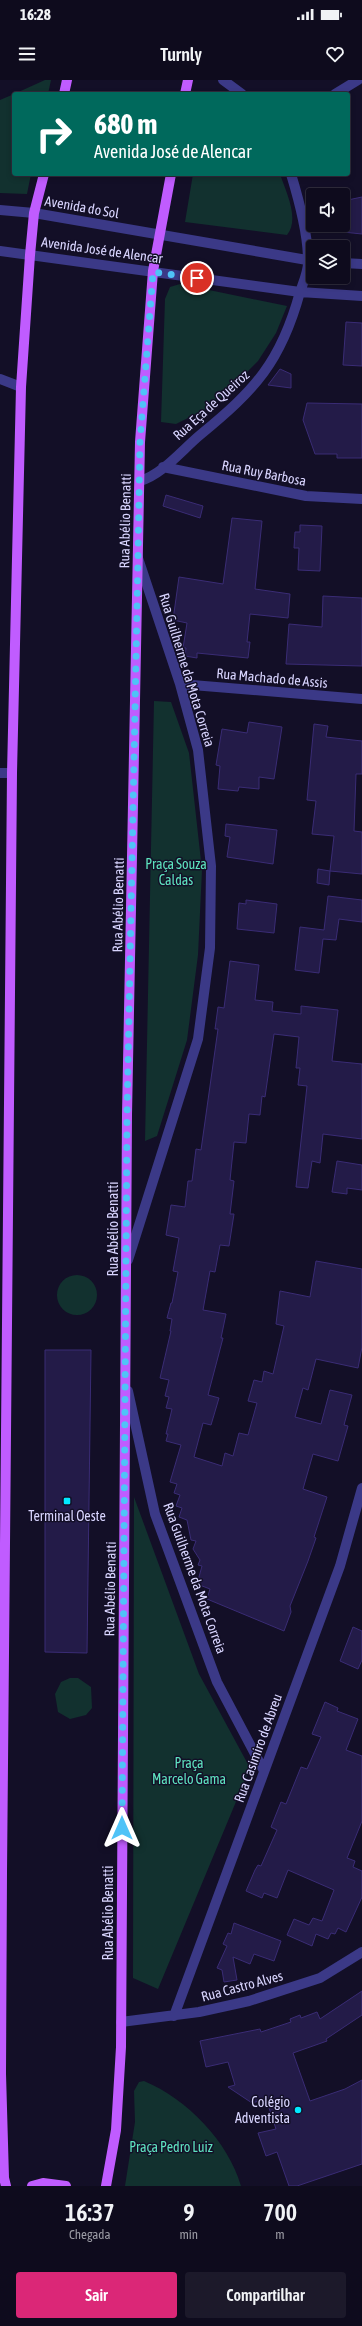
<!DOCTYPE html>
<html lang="pt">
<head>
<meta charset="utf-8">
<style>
	body { margin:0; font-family:"Asap Condensed",sans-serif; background:#1c192a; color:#f1f3f6; height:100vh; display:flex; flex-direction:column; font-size:15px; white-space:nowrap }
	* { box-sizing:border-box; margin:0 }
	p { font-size:13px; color:#9b9ba4 }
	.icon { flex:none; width:22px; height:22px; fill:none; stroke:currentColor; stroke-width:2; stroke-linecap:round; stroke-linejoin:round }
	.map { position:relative; height:2106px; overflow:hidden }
	.side { display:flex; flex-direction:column; background:#0e0b1d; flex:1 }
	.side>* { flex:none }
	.hud { position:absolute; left:12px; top:12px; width:338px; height:84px; border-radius:4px; box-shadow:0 2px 6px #0003,0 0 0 1px #2e2b3b; background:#00695c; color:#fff; overflow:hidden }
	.fabs { position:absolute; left:306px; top:108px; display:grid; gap:8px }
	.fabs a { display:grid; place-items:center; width:44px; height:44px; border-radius:4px; background:#0e0b1d; box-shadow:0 2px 6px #0003,0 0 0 1px #2e2b3b; font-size:20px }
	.pin { position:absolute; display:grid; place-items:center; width:34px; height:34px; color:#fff; margin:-17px; border:2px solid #fff; border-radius:50%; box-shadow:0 1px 4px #0007 }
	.me { position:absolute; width:44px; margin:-22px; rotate:0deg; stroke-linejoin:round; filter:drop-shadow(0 0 3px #0008) }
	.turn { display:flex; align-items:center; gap:14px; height:84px; padding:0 16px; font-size:18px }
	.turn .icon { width:52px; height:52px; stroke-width:2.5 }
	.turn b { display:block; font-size:28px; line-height:34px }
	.eta { display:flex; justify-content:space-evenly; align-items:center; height:68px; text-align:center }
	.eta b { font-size:24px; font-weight:600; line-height:28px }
	.action { display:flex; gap:8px; margin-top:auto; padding:8px 16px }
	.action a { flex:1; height:46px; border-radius:4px; background:#db2777; color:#fff; font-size:16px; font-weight:600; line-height:46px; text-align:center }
	.action a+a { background:#1c192a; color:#f1f3f6 }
	.status { display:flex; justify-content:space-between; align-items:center; height:28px; padding:0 20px; background:#0e0b1d; direction:ltr }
	.status svg { height:11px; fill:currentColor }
	header { display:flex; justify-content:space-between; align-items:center; height:52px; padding:0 16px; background:#0e0b1d; font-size:18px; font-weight:600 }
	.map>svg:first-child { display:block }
	.green { fill:#12312f }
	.building { fill:#231b48; stroke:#3a2c75 }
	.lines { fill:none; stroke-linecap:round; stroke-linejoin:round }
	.minor { stroke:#3b3987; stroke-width:10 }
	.major { stroke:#c05cff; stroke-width:10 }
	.route { stroke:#4fc3f7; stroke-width:7; stroke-dasharray:0 12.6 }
	.poi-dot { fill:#01e9ff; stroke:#130f27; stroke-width:1.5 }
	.labels { text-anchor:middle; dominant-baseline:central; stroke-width:3; stroke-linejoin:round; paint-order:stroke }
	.street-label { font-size:14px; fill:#d9d5ff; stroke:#130f27 }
	.park-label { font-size:14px; fill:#5ee2bf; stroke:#130f27 }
	.poi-label { font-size:14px; fill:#d9d5ff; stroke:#130f27 }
</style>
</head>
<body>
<div class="status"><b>16:28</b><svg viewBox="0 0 49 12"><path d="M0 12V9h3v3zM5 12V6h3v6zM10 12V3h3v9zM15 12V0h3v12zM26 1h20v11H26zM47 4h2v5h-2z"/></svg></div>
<header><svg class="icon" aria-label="menu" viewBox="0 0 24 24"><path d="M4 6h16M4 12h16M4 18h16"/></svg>Turnly<svg class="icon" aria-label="heart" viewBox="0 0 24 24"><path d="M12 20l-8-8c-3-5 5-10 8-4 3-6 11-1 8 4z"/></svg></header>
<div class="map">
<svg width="362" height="2106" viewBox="0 0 362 2106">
	<rect width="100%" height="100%" fill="#130f27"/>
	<path class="green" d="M45 0H51L48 14H14Z
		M14 14V94H31L27 114 0 113V20Z
		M193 94H280C286 112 300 139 287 155L185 142Z
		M180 204 287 226 276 253 258 281 214 325 176 344 161 342 165 219 170 207Z
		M154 621 171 622 189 673 202 790 198 875 187 960 157 1056 145 1061Z
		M57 1215a20 20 0 1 1 40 0a20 20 0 1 1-40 0Z
		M134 1417 199 1594 250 1688 158 1909 133 1898Z
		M70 1598H78L91 1607 92 1628 86 1635 70 1639 58 1632 55 1614 61 1602Z
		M144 2001C187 2019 228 2061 241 2106H125L135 2042 134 2011 139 2002Z"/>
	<path class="building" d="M362 117V154L343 152V121Z
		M346 242 362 243V286L343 285Z
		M280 289 291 294V308L268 305Z
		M307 323 362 324V378H337V374H315L303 340Z
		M166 415 203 426 200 438 163 426Z
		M232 438 262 441 255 509 290 514 288 538 250 534 247 562H250L248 578 197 573V578L185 576 186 568H183L187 543 173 540 179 497 223 504Z
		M300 445 322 446 320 491 298 490 299 468H294L295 452H300Z
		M323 516 362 518V586L286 584 289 544 322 547Z
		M249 642 282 647 274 699 259 697V709L239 707 238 711 218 709 220 686 216 685 222 649 247 653Z
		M314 644 328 646 326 657 362 661V694H356L354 751 362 752V794L330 791 334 756 312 754 316 721 307 720Z
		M226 744 277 750 273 784 227 777 230 757 225 756Z
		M318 789 330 791 329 805 317 803Z
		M328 816 362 820V842L339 839 336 860 323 859 319 893 295 890 300 847 324 850Z
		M246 820 277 824 274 853 237 849 239 823 246 824Z
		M230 881 259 885 255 920 273 922 272 931 301 934V926L338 930 332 981 362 984V1059L323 1054 320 1083 312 1081 308 1108 296 1107 307 1006 298 1005 300 988H296L299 957 274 954 265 1017 262 1016 260 1035 249 1034 246 1063 234 1062 230 1100 234 1101 230 1134H234L229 1166 220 1165 215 1192 210 1191 203 1230 226 1234 221 1258H223L208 1315 219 1318 211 1345 203 1343 194 1377 222 1386 225 1373 233 1376 239 1353 248 1355 257 1323 248 1321 254 1300 262 1302 264 1291 273 1294 284 1246 276 1244 280 1211 310 1217 316 1181 362 1189V1267L358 1288 316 1279 308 1310 303 1308 295 1337 321 1344 330 1310 352 1315 344 1345 348 1346 338 1381 313 1374 303 1409 327 1417 314 1457 316 1458 308 1481 290 1526 291 1532 284 1551 207 1519 210 1509 197 1504 202 1486 198 1485 200 1480 193 1469 196 1461 191 1460 187 1440 179 1437 182 1428 176 1426 180 1415 174 1413 177 1404 170 1402 181 1365 166 1361 168 1354H166L172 1329 166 1328 169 1317 165 1316 169 1300 160 1298 171 1251H170L172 1239 167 1238 171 1223H172L178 1192 173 1191 179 1158 166 1155 171 1125 185 1127 188 1101H192L196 1069 201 1070 218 949H215L218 927 224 928Z
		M337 1081 362 1085V1110L347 1108V1114L332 1112Z
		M45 1270H91L87 1573 45 1572Z
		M353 1547 362 1551V1580L358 1589 340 1581Z
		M325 1622 338 1628 337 1631 358 1639 346 1670 362 1676V1741L347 1778 355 1781 353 1787 362 1791V1817L346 1852 338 1848 335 1854 331 1853 328 1859 316 1854 312 1866 287 1855 294 1839 309 1845 313 1838 322 1841 334 1810 288 1790 277 1818 264 1813 262 1818 246 1811 255 1790 258 1785 261 1786 277 1750 271 1747 281 1722 286 1724 301 1687 307 1689 321 1657 312 1654Z
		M234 1843 281 1861 274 1881 254 1874 250 1884 233 1877 237 1900 224 1902 222 1890 217 1888 227 1866 223 1864 228 1853 231 1854Z
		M362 1911V1935L326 1959 327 1961 293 1973 310 2021 345 2009 362 2000V2084L297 2106H289L277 2072 266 2076 258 2053 276 2049 266 2019 252 2023 228 2007 235 2005 228 1982 206 1987 200 1961 260 1949 261 1952 291 1942 290 1939 300 1935 301 1938 317 1932 320 1939Z"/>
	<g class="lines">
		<path class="minor" d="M223 0 242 14
			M335 14 358 0
			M0 130 34 133 313 181
			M0 171 300 212 362 216
			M343 183 362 184
			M0 299 21 307
			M163 387 306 416 362 419
			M140 401C163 394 182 370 200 355 255 310 281 282 300 212 303 203 309 190 308 180 308 156 298 117 291 94
			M180 604 362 619
			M0 693H12
			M128 1180 198 959 210 868 211 786 198 670 180 604 138 478
			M128 1311 155 1434 217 1602 264 1691
			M174 1936 340 1486 362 1408
			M121 1942 199 1932 249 1921 320 1898 362 1872"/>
		<path class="major" d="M64 14 67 0
			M185 14 188 0
			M6 2106 4 2098 1 1994 2 1793 12 693 21 307 30 175 34 133 44 94
			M32 2106 43 2103 66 2106
			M106 2106 116 2050 121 1967 127 1035 140 362 153 191 171 94"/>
	</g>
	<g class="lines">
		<path class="route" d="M122 1748 127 1036 138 476 140 362 153 192 197 198"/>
	</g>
	<g class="poi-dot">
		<rect x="63" y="1417" width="8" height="8" rx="2"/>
		<circle cx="298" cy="2030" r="4"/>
	</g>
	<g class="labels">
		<g class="street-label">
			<text transform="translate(82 127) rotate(10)">Avenida do Sol</text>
			<text transform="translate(102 170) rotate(8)">Avenida José de Alencar</text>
			<text transform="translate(211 325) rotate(-42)">Rua Eça de Queiroz</text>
			<text transform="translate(264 393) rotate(11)">Rua Ruy Barbosa</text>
			<text transform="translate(125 441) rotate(-89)">Rua Abélio Benatti</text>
			<text transform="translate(187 590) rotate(73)">Rua Guilherme da Mota Correia</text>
			<text transform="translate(272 598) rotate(5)">Rua Machado de Assis</text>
			<text transform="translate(118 825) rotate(-89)">Rua Abélio Benatti</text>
			<text transform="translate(113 1149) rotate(-90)">Rua Abélio Benatti</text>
			<text transform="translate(195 1498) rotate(70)">Rua Guilherme da Mota Correia</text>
			<text transform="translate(110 1509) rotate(-89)">Rua Abélio Benatti</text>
			<text transform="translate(258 1668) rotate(-70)">Rua Casimiro de Abreu</text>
			<text transform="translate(108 1833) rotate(-90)">Rua Abélio Benatti</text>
			<text transform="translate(242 1906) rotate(-15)">Rua Castro Alves</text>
		</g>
		<g class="park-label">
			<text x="176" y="784">Praça Souza<tspan x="176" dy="16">Caldas</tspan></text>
			<text x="189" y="1683">Praça<tspan x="189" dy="16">Marcelo Gama</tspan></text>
			<text x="171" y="2067">Praça Pedro Luiz</text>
		</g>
		<g class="poi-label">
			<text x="67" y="1436">Terminal Oeste</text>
			<text x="290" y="2022" text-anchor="end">Colégio<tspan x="290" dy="16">Adventista</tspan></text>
		</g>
	</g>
</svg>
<div class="fabs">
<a><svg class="icon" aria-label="sound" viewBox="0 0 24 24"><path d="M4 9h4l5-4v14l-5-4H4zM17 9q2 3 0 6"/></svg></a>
<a><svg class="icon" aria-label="layers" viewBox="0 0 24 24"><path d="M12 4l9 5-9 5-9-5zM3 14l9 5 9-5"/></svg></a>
</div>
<div class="pin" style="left:197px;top:198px;background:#d93025"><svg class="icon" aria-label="arrive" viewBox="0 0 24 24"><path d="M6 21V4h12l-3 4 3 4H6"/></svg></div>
<svg class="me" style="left:122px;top:1748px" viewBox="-20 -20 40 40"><path d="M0-17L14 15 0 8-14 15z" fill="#4fc3f7" stroke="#fff" stroke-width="4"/></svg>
<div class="hud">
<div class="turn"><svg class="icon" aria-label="right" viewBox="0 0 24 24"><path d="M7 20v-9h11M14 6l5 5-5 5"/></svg><div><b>680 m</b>Avenida José de Alencar</div></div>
</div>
</div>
<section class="side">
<div class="eta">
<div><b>16:37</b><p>Chegada</p></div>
<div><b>9</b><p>min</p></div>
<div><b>700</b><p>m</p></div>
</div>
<div class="action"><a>Sair</a><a>Compartilhar</a></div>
</section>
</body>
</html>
